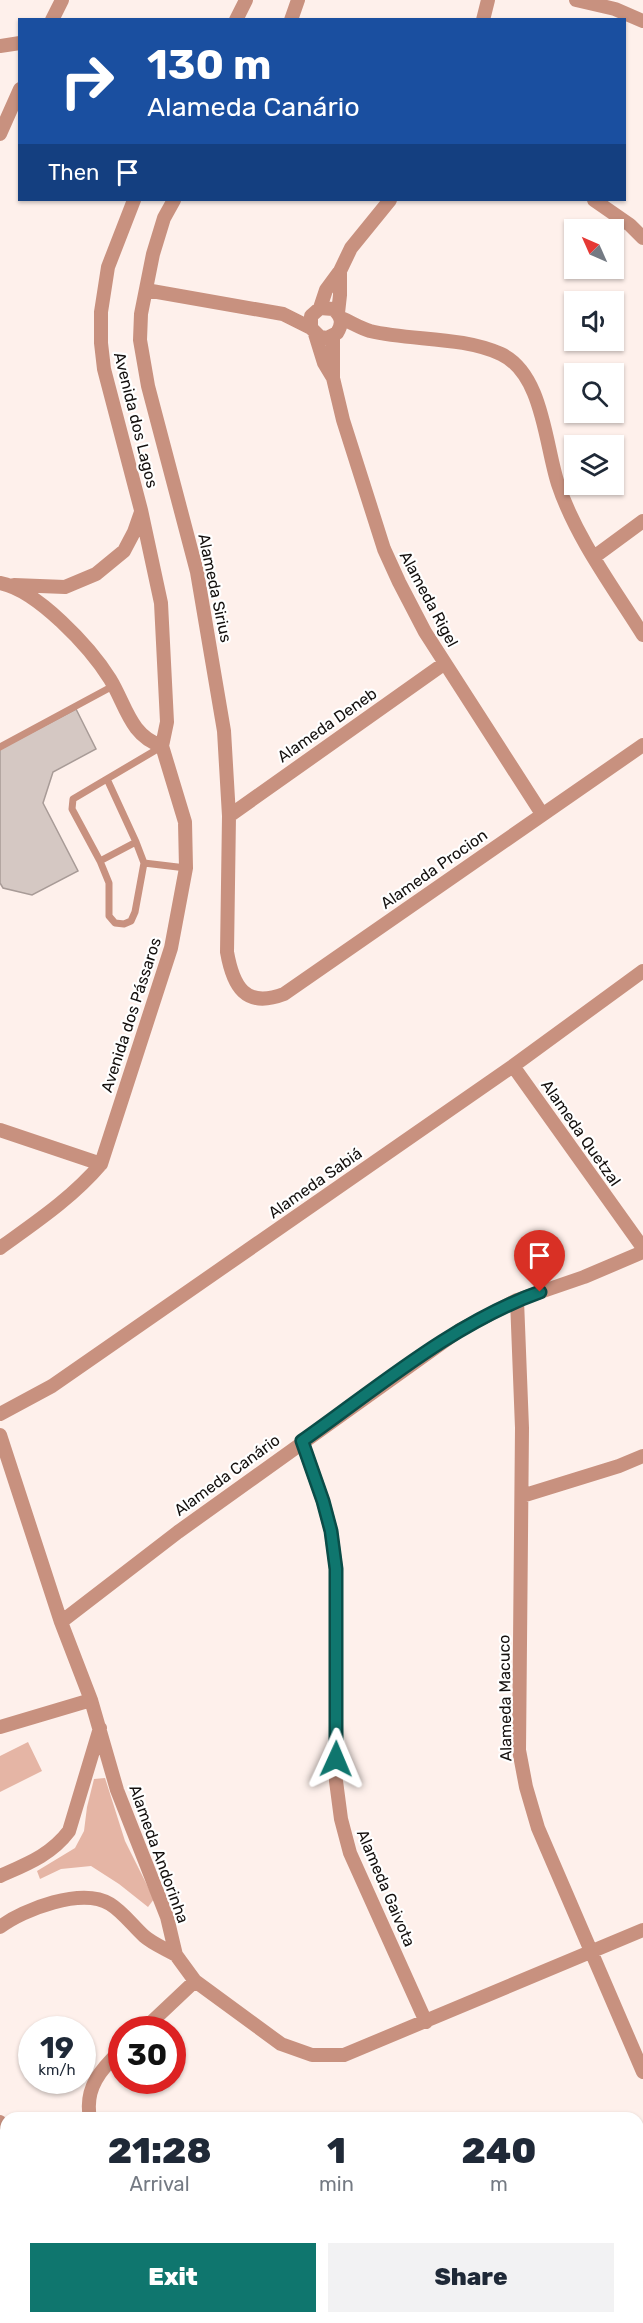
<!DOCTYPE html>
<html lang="en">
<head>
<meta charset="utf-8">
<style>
	body { margin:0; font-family:Rubik,sans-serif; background:#f2f2f3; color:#1f2937; height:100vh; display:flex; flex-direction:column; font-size:22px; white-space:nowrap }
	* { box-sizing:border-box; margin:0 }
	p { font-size:20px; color:#747a83 }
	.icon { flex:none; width:33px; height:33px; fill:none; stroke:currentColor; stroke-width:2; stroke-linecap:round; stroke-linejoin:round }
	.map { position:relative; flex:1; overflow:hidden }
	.sheet { position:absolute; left:0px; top:2112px; width:644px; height:212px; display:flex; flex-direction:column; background:#fff; border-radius:18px 18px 0 0; box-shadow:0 2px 4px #0004 }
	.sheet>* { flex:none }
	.guide { position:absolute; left:18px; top:18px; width:608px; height:183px; border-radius:0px; box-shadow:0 2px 4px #0004; background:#1a4fa0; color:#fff; overflow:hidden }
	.needle { width:39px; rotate:315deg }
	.fabs { position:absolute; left:564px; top:219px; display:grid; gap:12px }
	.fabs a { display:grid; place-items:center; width:60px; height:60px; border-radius:0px; background:#fff; box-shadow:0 2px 4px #0004; font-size:30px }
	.speed { position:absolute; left:18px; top:2016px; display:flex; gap:12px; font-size:30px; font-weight:700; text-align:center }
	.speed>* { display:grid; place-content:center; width:78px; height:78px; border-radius:50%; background:#fff; box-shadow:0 2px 4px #0004; line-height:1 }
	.speed small { font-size:15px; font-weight:400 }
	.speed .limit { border:9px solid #d22; background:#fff; color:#111 }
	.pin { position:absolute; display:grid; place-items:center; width:51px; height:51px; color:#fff; margin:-62px -26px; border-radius:50% 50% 50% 0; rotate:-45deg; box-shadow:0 0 6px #0007 }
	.pin .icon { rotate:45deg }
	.me { position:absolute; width:66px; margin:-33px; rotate:1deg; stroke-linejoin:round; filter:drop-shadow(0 0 4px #0008) }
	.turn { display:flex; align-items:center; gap:21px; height:126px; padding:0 30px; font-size:27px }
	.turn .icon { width:78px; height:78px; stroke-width:2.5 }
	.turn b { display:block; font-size:42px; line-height:51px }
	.then { display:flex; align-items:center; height:57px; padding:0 30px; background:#0003; gap:12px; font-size:22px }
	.eta { display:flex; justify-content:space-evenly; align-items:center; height:102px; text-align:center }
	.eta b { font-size:36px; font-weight:800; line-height:42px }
	.cta { display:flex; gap:12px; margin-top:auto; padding:12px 30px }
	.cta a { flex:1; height:69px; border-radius:0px; background:#0f766e; color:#fff; font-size:24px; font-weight:800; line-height:69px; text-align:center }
	.cta a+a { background:#f2f2f3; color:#1f2937 }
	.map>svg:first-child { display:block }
	.green { fill:#e5b5a5 }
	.building { fill:#d5c8c3; stroke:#a89b97; stroke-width:1.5 }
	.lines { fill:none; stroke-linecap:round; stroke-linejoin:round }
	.service { stroke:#c8917f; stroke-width:7 }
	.minor { stroke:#c8917f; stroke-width:14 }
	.tertiary { stroke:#c8917f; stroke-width:16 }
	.secondary { stroke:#ae6046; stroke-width:16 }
	.route-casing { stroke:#0a4d48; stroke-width:15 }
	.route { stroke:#0f766e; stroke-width:10 }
	.labels { text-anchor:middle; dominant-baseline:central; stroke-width:4.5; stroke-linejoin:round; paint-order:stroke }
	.street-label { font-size:16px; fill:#14100e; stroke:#fff }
</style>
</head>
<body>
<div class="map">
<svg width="643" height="2323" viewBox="0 0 643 2323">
	<rect width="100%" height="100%" fill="#fef0eb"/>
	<path class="green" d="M28 1742 42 1771 0 1792V1756Z
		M105 1778 125 1841 154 1899 148 1907 119 1884 91 1866 61 1869 40 1879 37 1871 75 1848 84 1831 87 1807 94 1779Z
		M643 2259V2323H493L506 2318H638V2262Z"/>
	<path class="building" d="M76 709 96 749 53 772 43 803 78 871 32 895 3 888 0 883V749Z"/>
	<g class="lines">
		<path class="service" d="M0 747 113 686
			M107 779 136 842 100 861 72 809 73 799 161 747
			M136 842 144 863 186 868
			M100 861 109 883V916L115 923 124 924 131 921 135 912 144 863"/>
		<path class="minor" d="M576 0 615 9 643 21
			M52 20 62 0
			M236 20 246 0
			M291 20 298 0
			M483 20 488 0
			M0 46 20 43
			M0 134 20 89
			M174 200 164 218 153 254 141 314 140 340 148 386 197 572 224 731 229 816 227 952C233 986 245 1009 284 994L643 745
			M594 200 630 225 643 238
			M146 290 283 314 311 328 320 337 327 338 337 333C343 324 342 316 333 309L320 308 311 316V328
			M320 308 326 290 340 271 351 248 390 200
			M338 313 340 295V271
			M341 318C351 322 360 328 370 331 412 341 461 336 501 354 543 374 545 444 558 484 576 538 613 587 643 635
			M315 334 324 363 333 378 343 420 384 549 399 582 425 632 542 814
			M333 337V378
			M594 557 643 521
			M0 583C37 590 90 647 110 679 126 705 130 736 162 746
			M14 585 65 587 96 574 124 551 134 532 141 512
			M229 816 445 663
			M513 1066 643 1248
			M0 1130 101 1164
			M0 1248C36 1222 72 1198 101 1164L171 948 186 868 185 822 162 746 167 722 161 603 141 510 104 369 101 343V312L108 267 134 200
			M517 1300 522 1428 519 1750 526 1787 538 1828 643 2072
			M0 1414 52 1386 513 1066 643 971
			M0 1435 61 1622 91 1700 117 1790 167 1917 176 1955 195 1981 281 2044 312 2055H344L643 1930
			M302 1441 323 1501 331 1531 336 1569V1781L341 1819 350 1853 426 2022
			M522 1496 619 1466 643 1456
			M61 1622 178 1532 460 1330 517 1300 584 1277 643 1252
			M0 1727 91 1700
			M0 1876C27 1864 51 1855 69 1831L100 1728
			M0 1927C24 1909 82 1887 110 1904 123 1912 133 1926 144 1936 153 1944 166 1949 176 1955
			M143 2030 195 1981
			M90 2118C84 2088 101 2069 122 2049
			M0 2122 6 2132
			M638 2142 643 2139
			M0 2267 6 2264"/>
		<path class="tertiary" d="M0 2316 6 2310"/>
		<path class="secondary" d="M638 2198 643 2196
			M638 2227 643 2225
			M169 2318 182 2323
			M409 2318 410 2323
			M294 2323 295 2318
			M450 2323 457 2318"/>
	</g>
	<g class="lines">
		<g class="route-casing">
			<path id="route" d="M336 1759V1569L331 1531 323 1501 302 1441C376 1389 453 1323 540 1292"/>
		</g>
		<use href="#route" class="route"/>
	</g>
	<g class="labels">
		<g class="street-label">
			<text transform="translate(136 420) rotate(76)">Avenida dos Lagos</text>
			<text transform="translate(215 588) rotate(78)">Alameda Sirius</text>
			<text transform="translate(429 599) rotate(62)">Alameda Rigel</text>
			<text transform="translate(327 725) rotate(-35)">Alameda Deneb</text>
			<text transform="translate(434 869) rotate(-35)">Alameda Procion</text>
			<text transform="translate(131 1015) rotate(-72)">Avenida dos Pássaros</text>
			<text transform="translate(581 1133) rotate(55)">Alameda Quetzal</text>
			<text transform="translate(315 1183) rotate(-35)">Alameda Sabiá</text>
			<text transform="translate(227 1475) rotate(-36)">Alameda Canário</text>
			<text transform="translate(505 1698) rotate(-91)">Alameda Macuco</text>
			<text transform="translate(159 1854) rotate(70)">Alameda Andorinha</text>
			<text transform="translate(386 1888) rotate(67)">Alameda Gaivota</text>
		</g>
	</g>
</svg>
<div class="fabs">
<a><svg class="needle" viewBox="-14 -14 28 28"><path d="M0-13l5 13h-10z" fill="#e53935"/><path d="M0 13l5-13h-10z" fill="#747a83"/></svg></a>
<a><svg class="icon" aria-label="sound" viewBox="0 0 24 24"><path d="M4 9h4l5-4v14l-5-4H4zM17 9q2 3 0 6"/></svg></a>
<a><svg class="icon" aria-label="search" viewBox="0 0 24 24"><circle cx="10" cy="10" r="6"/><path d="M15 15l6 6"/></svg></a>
<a><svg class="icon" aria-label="layers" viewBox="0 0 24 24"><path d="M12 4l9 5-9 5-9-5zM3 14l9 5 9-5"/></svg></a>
</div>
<div class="speed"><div>19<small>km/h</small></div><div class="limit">30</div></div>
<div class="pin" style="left:540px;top:1292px;background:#d93025"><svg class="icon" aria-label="arrive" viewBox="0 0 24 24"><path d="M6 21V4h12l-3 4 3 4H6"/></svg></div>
<svg class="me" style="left:336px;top:1759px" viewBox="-20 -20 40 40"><path d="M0-17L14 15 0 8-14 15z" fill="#0f766e" stroke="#fff" stroke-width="4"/></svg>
<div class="guide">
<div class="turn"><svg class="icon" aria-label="right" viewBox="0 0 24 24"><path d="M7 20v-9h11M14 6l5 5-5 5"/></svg><div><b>130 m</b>Alameda Canário</div></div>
<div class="then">Then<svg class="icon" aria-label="arrive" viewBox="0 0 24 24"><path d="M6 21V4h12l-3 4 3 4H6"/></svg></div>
</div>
<section class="sheet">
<div class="eta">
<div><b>21:28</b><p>Arrival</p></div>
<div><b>1</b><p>min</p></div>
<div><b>240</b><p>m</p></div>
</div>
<div class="cta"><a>Exit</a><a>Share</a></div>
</section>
</div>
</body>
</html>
